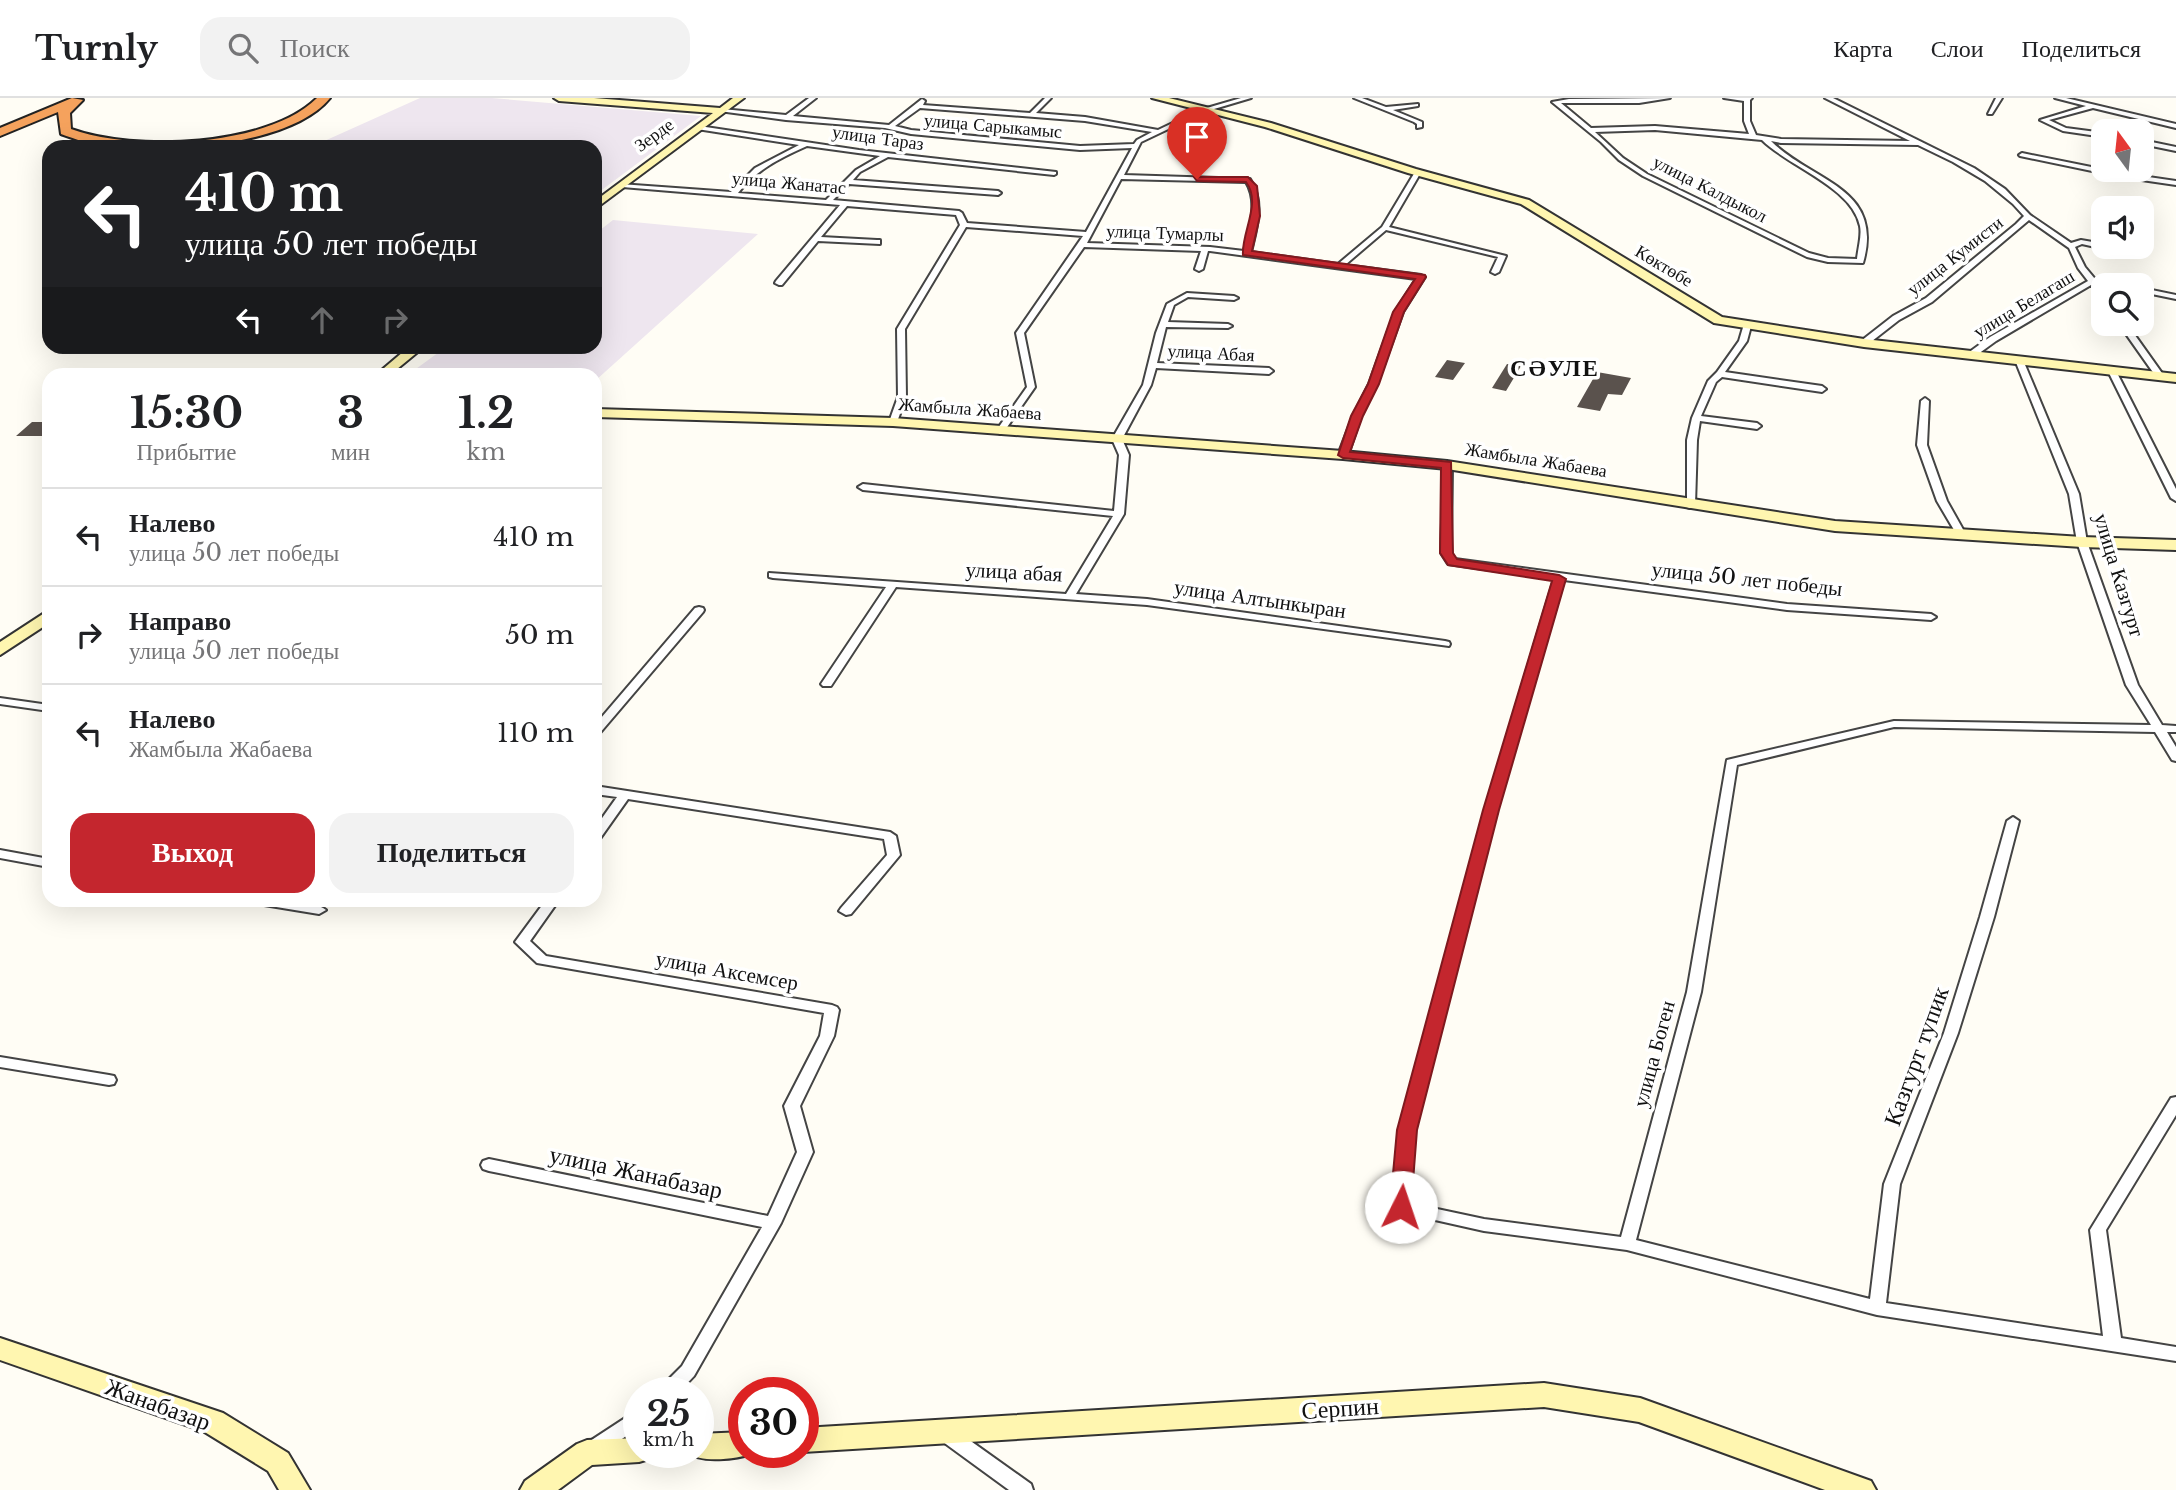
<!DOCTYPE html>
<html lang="ru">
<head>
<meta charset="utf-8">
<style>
	body { margin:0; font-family:"Libre Baskerville",serif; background:#f2f2f2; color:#202124; height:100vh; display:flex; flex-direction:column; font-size:26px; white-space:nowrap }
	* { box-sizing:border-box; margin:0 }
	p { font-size:23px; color:#757577 }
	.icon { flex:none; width:38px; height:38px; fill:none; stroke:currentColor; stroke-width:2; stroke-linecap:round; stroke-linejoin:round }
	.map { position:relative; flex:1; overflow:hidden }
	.sheet { position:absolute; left:42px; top:270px; width:560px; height:539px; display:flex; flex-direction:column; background:#fff; border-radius:21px; box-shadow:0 7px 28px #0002 }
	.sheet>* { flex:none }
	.guide { position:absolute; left:42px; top:42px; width:560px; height:214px; border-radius:21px; box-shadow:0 7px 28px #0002; background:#202124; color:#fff; overflow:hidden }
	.needle { width:46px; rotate:345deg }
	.tools { position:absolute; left:2091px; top:21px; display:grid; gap:14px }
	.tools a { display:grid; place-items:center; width:63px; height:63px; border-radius:14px; background:#fff; box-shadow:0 7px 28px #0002; font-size:35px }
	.speed { position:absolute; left:623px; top:1279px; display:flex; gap:14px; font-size:35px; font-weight:700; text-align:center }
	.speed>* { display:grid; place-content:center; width:91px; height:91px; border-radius:50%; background:#fff; box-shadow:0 7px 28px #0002; line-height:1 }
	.speed small { font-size:18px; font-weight:400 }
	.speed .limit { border:10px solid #d22; background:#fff; color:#111 }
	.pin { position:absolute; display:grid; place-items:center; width:60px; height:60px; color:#fff; margin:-72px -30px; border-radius:50% 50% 50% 0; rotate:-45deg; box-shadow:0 0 7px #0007 }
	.pin .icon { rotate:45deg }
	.me { position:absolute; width:77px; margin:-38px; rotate:4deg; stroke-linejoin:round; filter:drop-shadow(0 0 5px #0008) }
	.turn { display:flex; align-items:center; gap:24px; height:147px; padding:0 28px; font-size:32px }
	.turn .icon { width:91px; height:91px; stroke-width:2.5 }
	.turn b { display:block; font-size:49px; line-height:60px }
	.lanes { display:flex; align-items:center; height:66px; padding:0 28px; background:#0003; justify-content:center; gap:35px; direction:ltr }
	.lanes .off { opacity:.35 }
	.eta { display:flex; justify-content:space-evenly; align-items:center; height:119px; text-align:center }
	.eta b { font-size:42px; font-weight:700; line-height:49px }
	.action { display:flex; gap:14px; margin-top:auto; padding:14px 28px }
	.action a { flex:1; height:80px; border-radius:21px; background:#c4262e; color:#fff; font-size:28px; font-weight:700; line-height:80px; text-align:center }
	.action a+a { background:#f2f2f2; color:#202124 }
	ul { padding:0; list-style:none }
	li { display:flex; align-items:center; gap:21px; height:98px; padding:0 28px; border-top:2px solid #e0e0e0 }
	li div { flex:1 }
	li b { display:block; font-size:26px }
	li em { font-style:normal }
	header { display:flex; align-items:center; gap:42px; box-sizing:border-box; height:98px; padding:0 35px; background:#fff; border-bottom:2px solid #e0e0e0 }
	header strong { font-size:33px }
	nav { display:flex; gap:38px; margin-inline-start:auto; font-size:24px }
	.search { width:490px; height:63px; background:#f2f2f2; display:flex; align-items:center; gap:18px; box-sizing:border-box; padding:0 24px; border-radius:21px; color:#757577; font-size:26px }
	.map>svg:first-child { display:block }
	.industrial { fill:#eee6ef }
	.building { fill:#5a524d }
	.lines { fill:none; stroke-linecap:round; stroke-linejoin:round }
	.street-casing { stroke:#444; stroke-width:4 }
	.secondary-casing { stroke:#333; stroke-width:4 }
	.highway-casing { stroke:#222; stroke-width:4 }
	.street { fill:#fff; fill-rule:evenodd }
	.secondary { fill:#fff6b0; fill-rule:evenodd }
	.highway { fill:#f5a25d; fill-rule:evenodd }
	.route { fill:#c4262e; stroke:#7f191e; stroke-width:2 }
	.labels { text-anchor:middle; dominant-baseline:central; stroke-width:7; stroke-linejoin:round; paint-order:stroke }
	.far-street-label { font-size:18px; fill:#111; stroke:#fff }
	.street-label { font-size:21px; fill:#111; stroke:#fff }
	.far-district-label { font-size:23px; font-weight:bold; letter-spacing:2px; fill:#111; stroke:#fff }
	.near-street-label { font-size:24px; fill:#111; stroke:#fff }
</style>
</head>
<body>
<header>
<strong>Turnly</strong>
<div class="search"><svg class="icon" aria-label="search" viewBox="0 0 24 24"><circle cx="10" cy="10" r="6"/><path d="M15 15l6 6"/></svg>Поиск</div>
<nav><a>Карта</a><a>Слои</a><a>Поделиться</a></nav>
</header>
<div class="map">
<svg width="2176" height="1392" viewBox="0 0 2176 1392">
	<rect width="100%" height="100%" fill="#fffdf5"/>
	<path class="industrial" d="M420 0H492L701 18 595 97V49H311Z
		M613 122 758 136 595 283V276H409L446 249 595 248V136Z"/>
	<path class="building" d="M1447 262 1465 265 1453 282 1435 279Z
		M1507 266 1521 268 1506 293 1492 290Z
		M1597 274 1631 280 1622 297 1608 296 1600 313 1577 309Z
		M32 324H49V338H16Z"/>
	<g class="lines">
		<g class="street-casing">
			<path id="street" d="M809 0H816L793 18 889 27 922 1 925 3 923 7 1030 15 1045 0H1051L1036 15 1085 19 1158 32 1200 12 1241 0H1251L1204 14 1141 44 1124 77 1250 81C1265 104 1257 129 1251 154L1338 166 1382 129 1415 74 1418 72 1421 74 1389 129 1506 158 1499 174 1495 176 1491 174 1498 159 1386 132 1345 167 1421 177 1425 179 1403 214 1377 286 1361 318 1348 357 1343 360 1338 357 1353 318 1369 286 1395 214 1416 181 1210 153H1208L1203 171 1199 173 1195 171 1201 153 1084 149 1024 235 1035 289 1003 335 1000 336 996 333 1027 289 1016 235 1083 138 966 129 905 231 906 299 897 324 893 327 889 324 898 299 897 231 960 127 956 117 847 108 821 139 877 142H880V146L818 143 782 187H779L775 185 776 183 840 107 622 89 620 88V86L731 94 755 70 799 47 697 31 699 28 859 52 1056 74V76L1054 77 888 59 860 74 853 82 998 93 1001 95 998 97 849 86 833 102 959 113 962 115 967 125 1086 134 1132 50 1080 52 911 36 885 30 786 22 719 13 722 11 786 17ZM920 10 1085 23 1152 34 1137 42 1134 46 1080 48 911 32 895 28ZM807 48 880 58 856 72 826 102 738 95C756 72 780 60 807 48ZM1121 81 1246 84C1259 105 1249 131 1244 153L1210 149 1087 145Z
				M1354 0H1362L1386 9 1418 6V8L1393 12 1422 24V29L1417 30V26L1414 24Z
				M1670 0 1639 5H1561L1591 30 1655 28 1749 36 1744 23V3L1724 0H1752L1750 2V23L1756 37 1781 41 1910 43 1825 0H1833L1974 70 2005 91 2030 117 2071 145 2081 142 2104 146V149L2125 151V155H2122L2082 146 2075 149 2085 169 2095 181 2120 187 2099 186 2104 192V200L2091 187 1996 243 1974 259H1968V255L1990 239 2088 183 2078 170 2069 150 2029 122 1932 204 1899 222 1867 247H1861V243L1893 218 1926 200 2016 126 2024 118 2013 106 1985 83 1953 64 1918 47 1781 45 1771 43C1812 84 1885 89 1863 165L1828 164 1807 159 1643 78 1619 62 1601 44 1552 4 1569 1ZM1655 32 1762 42C1789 69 1852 89 1860 128 1862 138 1858 150 1857 161L1828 160 1809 155 1647 76 1623 60 1595 34Z
				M1996 0H2002L1992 16H1988Z
				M2055 0H2066L2176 26V30L2093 10 2049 22 2066 30 2104 35V39L2063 33 2040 22 2086 8Z
				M2142 42 2176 49V53L2142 46Z
				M2022 55 2121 75 2176 83V87L2121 79 2020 58 2019 57Z
				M2142 190 2176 197V201L2142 194Z
				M1187 195 1234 198 1238 200 1234 202 1188 199 1174 207 1168 224 1228 226 1232 228 1228 230 1166 229 1157 265 1269 270 1273 273 1269 276 1156 270 1151 287 1122 341 1129 357 1124 416 1076 496 1147 501 1445 543 1449 544 1450 546 1449 548 1147 507 896 489 831 588H823L821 586 886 489 773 480 769 479V475L1066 496 1113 418 863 392 858 389 863 386 1114 413 1119 357 1112 341 1143 287 1156 235 1167 206Z
				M1744 226 1751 228 1747 243 1725 274 1822 288 1826 291 1822 294 1722 279 1716 284 1701 318 1757 325 1761 328 1757 331 1700 323 1697 342 1695 407 1690 410 1687 409V342L1692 320 1708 283 1717 274 1739 243Z
				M2119 226H2127L2164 278 2163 280H2157Z
				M2016 260 2023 262 2079 396 2087 444 2138 587 2162 627 2176 628V634H2167L2176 649V663L2172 662 2155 634 1894 629 1737 667 1701 894 1636 1142 1870 1201 1884 1086 1944 935 1980 819 2007 723 2013 719 2019 723 1994 819 1958 935 1900 1086 1886 1205 2103 1238 2090 1132 2171 1000 2176 999V1017L2106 1132 2121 1240 2176 1249V1263L1877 1217 1627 1152 1484 1133 1395 1113 1393 1109 1399 1032 1485 712 1554 481 1448 466 1441 455 1444 365 1447 364 1452 367 1451 455 1455 461 1787 506 1931 516 1936 519 1931 522 1787 512 1564 482 1497 712 1415 1032 1409 1105 1484 1121 1621 1139 1687 894 1727 662 1894 623 2151 627 2126 587 2077 444 2069 396 2015 262Z
				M2112 270 2116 273 2176 391V403L2171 400 2108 273Z
				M1925 300 1929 303 1927 347 1947 403 1965 435 1963 437H1957L1937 403 1917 347 1921 303Z
				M699 509 703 510 704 512 703 514 599 636 595 638V627L695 510Z
				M0 600 49 607V613L0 606Z
				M595 688 890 734 896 738 900 757 851 816 846 817 839 813 841 810 887 757 884 741 628 701 599 742 595 743V730L617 699 595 696Z
				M0 752 49 761V769L0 760Z
				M251 802C269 800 313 801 326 812L319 816 258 806Z
				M546 802H559L530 843 546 858 832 907 837 909 839 912 834 938 800 1008 813 1054 781 1125 694 1278 678 1295H657L660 1290 682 1268 762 1129 489 1073 483 1071 481 1067 483 1063 489 1061 768 1118 797 1054 784 1008 820 938 824 915 537 865 515 844Z
				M0 959 109 977 114 978 116 982 114 986 109 987 0 969Z
				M639 1311V1329L599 1357 593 1359 587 1357 584 1351 587 1345Z
				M945 1327 951 1329 1031 1386 1033 1392H1009L939 1341 936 1335 939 1329Z"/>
		</g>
		<g class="secondary-casing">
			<path id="secondary" d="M554 0H594L720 10 733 0H744L595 111V103L713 15 559 3Z
				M1152 0H1169L1271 25 1416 71 1529 102 1722 219 1864 241 2176 276V284L1864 249 1714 225 1521 106 1408 75 1265 29Z
				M410 248H425L391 276H377Z
				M595 311 893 320 1343 353 1447 363 1835 423 2082 439 2176 442V452L2082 449 1835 433 1447 371 1343 361 893 328 595 319Z
				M49 512V525L0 557V544Z
				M0 1240 223 1315 288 1355 310 1392H279L268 1373 203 1333 0 1262Z
				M1544 1285 1640 1300 1871 1383 1876 1392H1825L1639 1324 1544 1309 803 1354V1330Z
				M744 1334V1354L754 1355C737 1361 701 1366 687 1354H698V1336Z
				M639 1340V1354H652L649 1361 639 1364 592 1367 558 1392H520L525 1383 577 1346 587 1342Z"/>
		</g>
		<g class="highway-casing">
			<path id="highway" d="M72 0 83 2 70 15 71 31C134 54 268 49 317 0H330C291 48 165 56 107 49 91 47 75 41 61 36L58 14 0 38V30Z"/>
		</g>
		<use href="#street" class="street"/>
		<use href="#secondary" class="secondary"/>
		<use href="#highway" class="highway"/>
	</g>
	<path class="route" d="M1194 79H1248L1257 88 1260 118 1252 153 1425 177 1426 179 1404 214 1379 286 1363 318 1350 354 1451 364 1453 455 1457 461 1559 477 1566 481 1499 712 1417 1032 1411 1109 1408 1114 1401 1117 1394 1114 1390 1109 1397 1032 1483 712 1552 483 1448 467 1440 455 1441 370 1343 360 1338 357 1351 318 1368 286 1393 214 1415 181 1243 157C1241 135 1262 105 1246 84L1197 83Z"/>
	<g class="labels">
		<g class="far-street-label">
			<text transform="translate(993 28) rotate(5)">улица Сарыкамыс</text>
			<text transform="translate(654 37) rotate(-36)">Зерде</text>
			<text transform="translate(878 40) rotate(8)">улица Тараз</text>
			<text transform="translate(789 85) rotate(5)">улица Жанатас</text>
			<text transform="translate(1710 91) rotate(27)">улица Калдыкол</text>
			<text transform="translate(1165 135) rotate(2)">улица Тумарлы</text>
			<text transform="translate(1955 158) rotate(-38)">улица Кумисти</text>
			<text transform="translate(1664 168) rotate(31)">Көктөбе</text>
			<text transform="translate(2024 206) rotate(-31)">улица Белагаш</text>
			<text transform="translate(1211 255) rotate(3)">улица Абая</text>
			<text transform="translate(970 311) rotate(4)">Жамбыла Жабаева</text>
			<text transform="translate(1536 362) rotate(9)">Жамбыла Жабаева</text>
		</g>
		<g class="street-label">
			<text transform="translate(1014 474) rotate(3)">улица абая</text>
			<text transform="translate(2119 477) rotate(73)">улица Казгурт</text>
			<text transform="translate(1747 481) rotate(6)">улица 50 лет победы</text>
			<text transform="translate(1260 501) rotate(8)">улица Алтынкыран</text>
			<text transform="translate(727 873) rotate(10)">улица Аксемсер</text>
			<text transform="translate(1654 956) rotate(-75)">улица Боген</text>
		</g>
		<g class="far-district-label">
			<text x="1555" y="270">СӘУЛЕ</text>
		</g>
		<g class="near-street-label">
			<text transform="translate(1916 958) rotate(-70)">Казгурт тупик</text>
			<text transform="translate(636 1074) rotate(12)">улица Жанабазар</text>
			<text transform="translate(158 1306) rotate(20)">Жанабазар</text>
			<text transform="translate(1340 1310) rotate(-4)">Серпин</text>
		</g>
	</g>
</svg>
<div class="tools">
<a><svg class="needle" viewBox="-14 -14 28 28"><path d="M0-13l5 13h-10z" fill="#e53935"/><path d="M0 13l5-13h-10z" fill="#757577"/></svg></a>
<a><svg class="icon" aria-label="sound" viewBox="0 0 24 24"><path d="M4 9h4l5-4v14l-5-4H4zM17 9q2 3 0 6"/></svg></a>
<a><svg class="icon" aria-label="search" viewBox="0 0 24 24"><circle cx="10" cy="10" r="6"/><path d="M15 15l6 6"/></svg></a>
</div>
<div class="speed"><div>25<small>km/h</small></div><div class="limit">30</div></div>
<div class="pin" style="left:1197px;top:81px;background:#d93025"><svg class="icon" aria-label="arrive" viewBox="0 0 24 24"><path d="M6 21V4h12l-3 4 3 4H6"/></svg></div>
<svg class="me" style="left:1401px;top:1109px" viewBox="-20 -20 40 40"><circle r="19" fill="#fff"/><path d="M0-13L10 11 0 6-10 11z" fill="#c4262e"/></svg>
<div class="guide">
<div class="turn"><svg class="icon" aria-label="left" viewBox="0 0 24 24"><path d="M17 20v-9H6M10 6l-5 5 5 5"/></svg><div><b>410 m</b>улица 50 лет победы</div></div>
<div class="lanes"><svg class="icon" aria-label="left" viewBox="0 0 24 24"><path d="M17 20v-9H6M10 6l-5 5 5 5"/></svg><svg class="icon off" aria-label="ahead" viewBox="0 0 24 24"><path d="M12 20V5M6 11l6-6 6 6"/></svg><svg class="icon off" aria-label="right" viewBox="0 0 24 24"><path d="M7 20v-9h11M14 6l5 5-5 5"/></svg></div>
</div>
<section class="sheet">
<div class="eta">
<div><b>15:30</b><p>Прибытие</p></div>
<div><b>3</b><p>мин</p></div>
<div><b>1.2</b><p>km</p></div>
</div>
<ul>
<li><svg class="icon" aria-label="left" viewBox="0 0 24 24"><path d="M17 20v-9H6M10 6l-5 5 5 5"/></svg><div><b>Налево</b><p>улица 50 лет победы</p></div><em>410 m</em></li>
<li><svg class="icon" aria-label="right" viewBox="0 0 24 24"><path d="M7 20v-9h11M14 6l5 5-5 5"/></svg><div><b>Направо</b><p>улица 50 лет победы</p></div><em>50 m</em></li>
<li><svg class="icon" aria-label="left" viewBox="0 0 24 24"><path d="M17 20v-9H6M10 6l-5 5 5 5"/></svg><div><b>Налево</b><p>Жамбыла Жабаева</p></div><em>110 m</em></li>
</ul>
<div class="action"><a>Выход</a><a>Поделиться</a></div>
</section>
</div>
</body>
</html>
